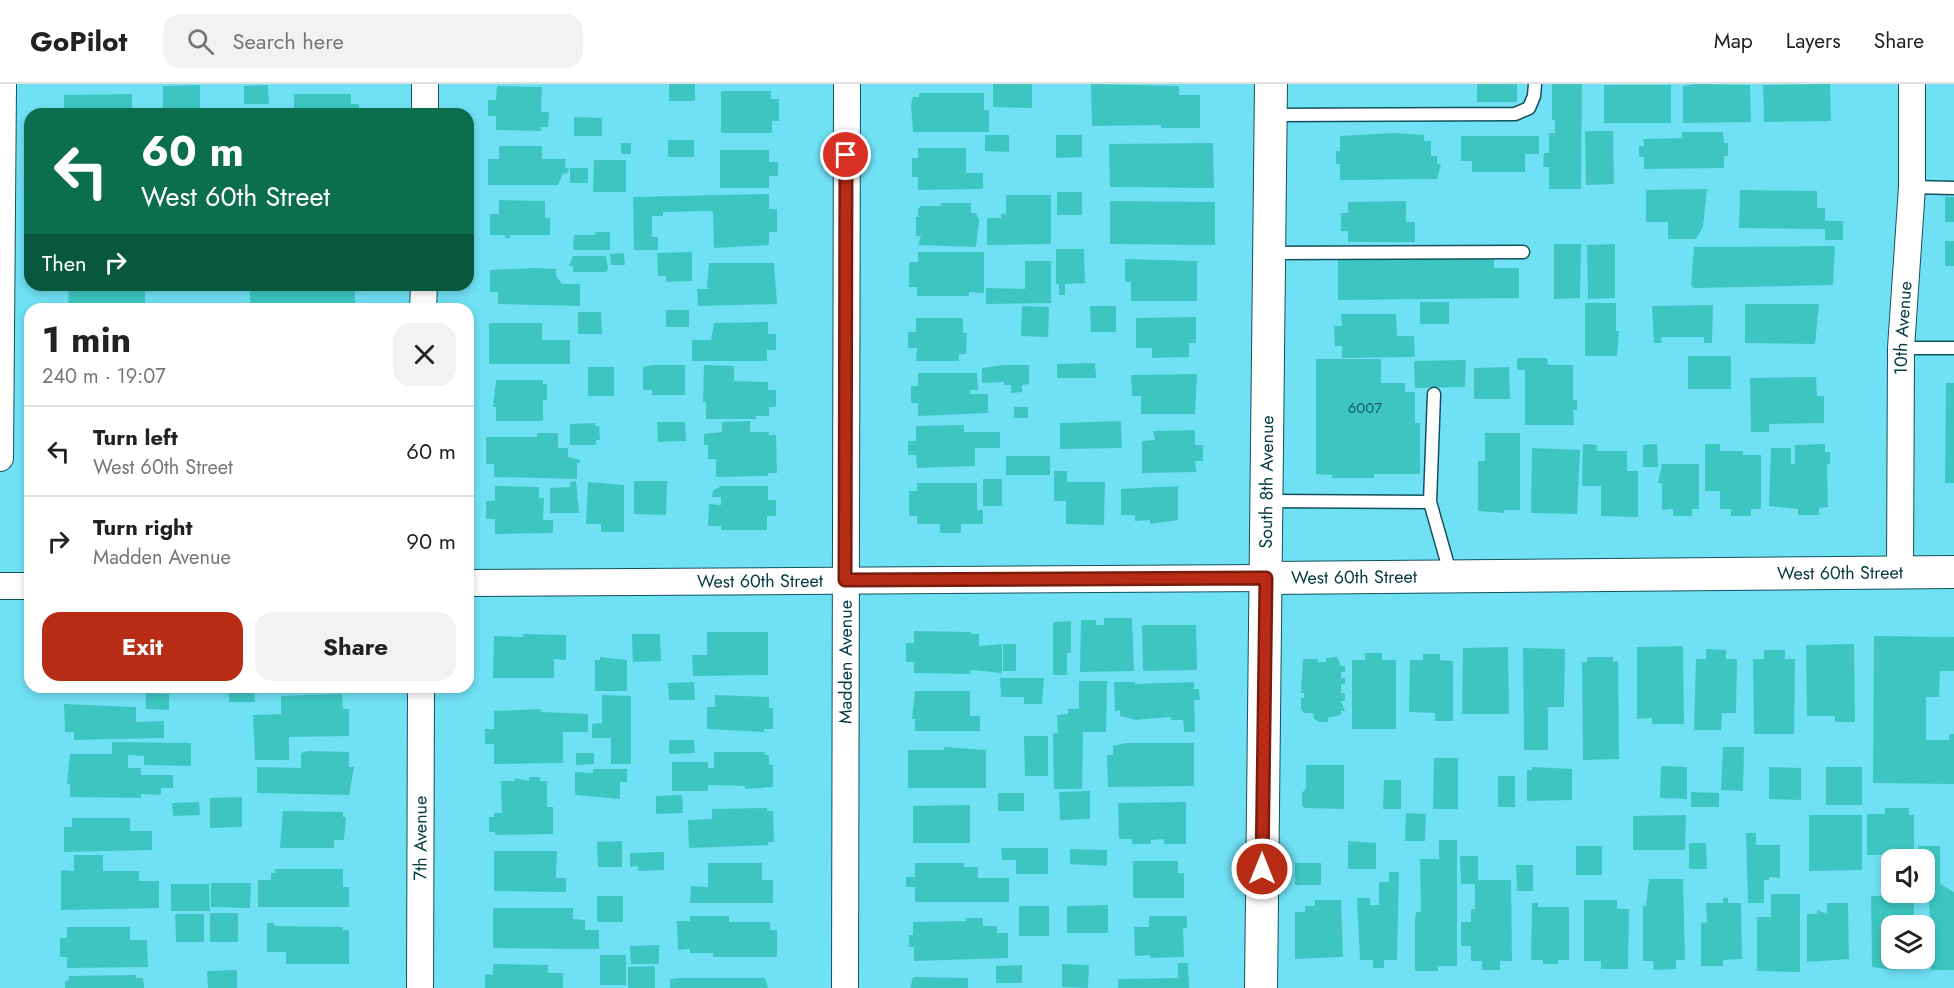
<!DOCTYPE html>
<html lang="en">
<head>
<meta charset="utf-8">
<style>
	body { margin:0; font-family:Jost,sans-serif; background:#f2f2f2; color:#222; height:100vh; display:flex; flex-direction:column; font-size:22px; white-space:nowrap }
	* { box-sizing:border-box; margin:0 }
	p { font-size:20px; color:#767676 }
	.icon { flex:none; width:33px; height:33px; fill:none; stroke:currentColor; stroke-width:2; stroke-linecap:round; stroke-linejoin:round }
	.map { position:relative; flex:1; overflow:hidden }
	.drawer { position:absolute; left:24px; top:219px; width:450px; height:390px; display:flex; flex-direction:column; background:#fff; border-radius:18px; box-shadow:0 3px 9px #0003 }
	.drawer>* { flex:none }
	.banner { position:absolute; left:24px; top:24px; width:450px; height:183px; border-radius:18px; box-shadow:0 3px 9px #0003; background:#0b6e4f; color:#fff; overflow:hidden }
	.fabs { position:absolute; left:1881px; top:765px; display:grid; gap:12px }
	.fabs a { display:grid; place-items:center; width:54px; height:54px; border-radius:12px; background:#fff; box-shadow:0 3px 9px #0003; font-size:30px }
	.pin { position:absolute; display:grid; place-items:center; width:51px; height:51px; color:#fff; margin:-26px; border:3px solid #fff; border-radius:50%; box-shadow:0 2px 6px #0007 }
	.me { position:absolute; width:66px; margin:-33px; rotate:0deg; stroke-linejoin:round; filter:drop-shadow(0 0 4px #0008) }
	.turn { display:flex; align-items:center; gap:21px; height:126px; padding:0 18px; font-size:27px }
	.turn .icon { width:78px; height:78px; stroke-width:2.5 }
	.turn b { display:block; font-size:42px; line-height:51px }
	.then { display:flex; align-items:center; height:57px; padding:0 18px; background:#0003; gap:12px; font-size:22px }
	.round { display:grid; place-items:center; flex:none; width:63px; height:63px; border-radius:18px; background:#f2f2f2 }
	.headline { display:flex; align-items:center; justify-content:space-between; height:102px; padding:0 18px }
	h1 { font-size:36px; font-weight:700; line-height:45px }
	.primary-button { display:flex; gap:12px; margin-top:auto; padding:12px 18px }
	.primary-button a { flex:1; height:69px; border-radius:18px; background:#b82c15; color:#fff; font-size:24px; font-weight:700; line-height:69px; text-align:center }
	.primary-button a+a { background:#f2f2f2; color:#222 }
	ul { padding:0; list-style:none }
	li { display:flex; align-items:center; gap:18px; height:90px; padding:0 18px; border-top:2px solid #e0e0e0 }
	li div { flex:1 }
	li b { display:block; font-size:22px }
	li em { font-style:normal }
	header { display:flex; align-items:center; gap:36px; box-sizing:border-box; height:84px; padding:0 30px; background:#fff; border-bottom:2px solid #e0e0e0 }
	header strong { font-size:28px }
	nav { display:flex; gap:33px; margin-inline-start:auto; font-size:21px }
	.search { width:420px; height:54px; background:#f2f2f2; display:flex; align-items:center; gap:15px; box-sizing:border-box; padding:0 21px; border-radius:18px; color:#767676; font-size:22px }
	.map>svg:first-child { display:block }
	.building { fill:#3dc6c1 }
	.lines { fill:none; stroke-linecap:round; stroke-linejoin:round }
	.service-casing { stroke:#12525d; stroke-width:15 }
	.minor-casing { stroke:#12525d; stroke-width:28 }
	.tertiary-casing { stroke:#12525d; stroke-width:34 }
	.service { stroke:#fff; stroke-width:12 }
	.minor { stroke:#fff; stroke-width:26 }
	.tertiary { stroke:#fff; stroke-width:32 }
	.route-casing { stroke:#781d0e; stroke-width:15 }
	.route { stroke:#b82c15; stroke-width:10 }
	.labels { text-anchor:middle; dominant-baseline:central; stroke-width:4.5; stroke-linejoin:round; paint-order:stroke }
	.number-label { font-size:15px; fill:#135d62 }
	.street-label { font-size:18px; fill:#053a42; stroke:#70e0f5 }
</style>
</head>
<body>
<header>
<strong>GoPilot</strong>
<div class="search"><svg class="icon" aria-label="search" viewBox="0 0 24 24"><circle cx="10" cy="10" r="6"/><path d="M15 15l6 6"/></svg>Search here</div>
<nav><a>Map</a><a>Layers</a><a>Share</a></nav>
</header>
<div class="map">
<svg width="1954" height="904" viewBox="0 0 1954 904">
	<rect width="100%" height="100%" fill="#70e0f5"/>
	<path class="building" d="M669 0H695V17H669Z
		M993 0H1032V24L993 23Z
		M1091 0 1179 2V11H1200V44H1161V41L1092 42Z
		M1477 0H1517V18H1477Z
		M1552 0H1582L1581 105H1549V83H1543L1544 69H1549V49H1555V36H1552Z
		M1695 0 1750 1 1751 38 1683 39V2Z
		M1830 0 1831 37 1764 38 1763 1Z
		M200 1V27H163V2Z
		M268 1 269 20H244V2Z
		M1604 1H1671V39H1604Z
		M497 2 542 3 541 28H549L548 43H541V47L496 46V32H488V16H496Z
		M721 7H771V15H779V37H772V49H721Z
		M919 9H984V26H989V48H913L911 20 913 13H919Z
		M132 10V28H159V30L64 29V11Z
		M294 10H351V20H359V30H294Z
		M574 33 602 34V52H574Z
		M1585 47H1613L1614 100 1586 101Z
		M1682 48H1723L1724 59H1728V72H1724V84L1644 85V73H1639V62H1644L1643 55 1682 54Z
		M1395 49 1424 51V57H1431V72H1437V80H1441L1437 95 1340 96V80H1336V67H1340V52Z
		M985 51H1009V68L985 67Z
		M1056 51H1082V73L1056 74Z
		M1461 52H1539V70H1525V88H1472V77H1461Z
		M668 56H694V73H668Z
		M621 59H631V70H621Z
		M1213 59 1214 104 1110 103 1109 60Z
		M499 62H542V75H566L565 83 569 85 567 90 563 89 558 101H488V75H499Z
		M918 64H966V89H983V105L918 106V93H912V74H918Z
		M720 66H769V78H778V92H769V104H720Z
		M594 76H626V108H593Z
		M570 84H588V99H570Z
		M1707 105 1703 143 1696 155H1668V138H1646V106Z
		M1740 106 1817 107V124H1825V137H1843V156H1825V145L1739 144Z
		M1057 108H1082V131H1057Z
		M769 110V125H777V148H769V161L714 164 713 127 663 128V132H652V153H658V166H634L633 113Z
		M1006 111H1051V160L987 161V134H1001V130H1006Z
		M1945 113H1954V138H1945Z
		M499 116 545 117V134H550V151H510V154H505V151H490V130H499Z
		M1110 117 1215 118V161L1110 160Z
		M1406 117V138H1415V158H1348V147H1341V129H1348V118Z
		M941 119H971V129H976L979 136 976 163 918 161 921 152H916V133H921L918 132V125L921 122H941Z
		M595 148H610V166H573L574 151H595Z
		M1945 157H1954V182H1945Z
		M1554 160H1581L1580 214 1554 215Z
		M1615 160V214L1588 215 1587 161Z
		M1835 162 1833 201 1694 204 1691 201 1694 163Z
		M1056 165H1084L1085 199 1065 200V211H1059V200H1056Z
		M692 168V197L666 198V192H658L657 169Z
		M918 168H984V209L969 208V212H917V203H909V178H918Z
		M624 169 625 181H611L610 170Z
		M573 172H606L608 185 606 188H573V182H569Z
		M1494 173V184H1519V214L1338 216V174Z
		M1125 175 1197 177V217H1131V198H1125Z
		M1025 177H1051V219L986 220V204L1025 205Z
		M709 179H774L777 220 698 222 697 205H709L707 203Z
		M534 184 556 185V192L562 200H580V222L498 220V208H490V186Z
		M69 201H145V225H68Z
		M286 201H355V222H250V203Z
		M1420 218H1449V240H1420Z
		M1585 219H1616V247H1619L1617 272H1585Z
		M1745 220H1819L1815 260 1745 259Z
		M1713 221 1712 259H1704V253H1661L1662 259H1654L1652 222Z
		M1022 222 1049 223 1048 253 1021 252Z
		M1090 222H1116V248H1091Z
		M666 226H689V243H666Z
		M578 228H601L602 250H578Z
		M1341 230H1396L1397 252H1414L1415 273 1342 274V262H1335L1334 242H1342Z
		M1196 233V259H1189V273L1152 274V264H1136V234Z
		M916 234H963V249H967L966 270H959V277H916L917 264H908V248H916Z
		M768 238V250H776V266H767V277H692V256H711L714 239Z
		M489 239H542V256H570V280H489Z
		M1688 272H1731V305H1688Z
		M1517 274H1547L1548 281H1573V316H1577V326H1573L1574 341H1525V286H1517Z
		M1316 275H1381V299H1405V308H1415V339H1420V390H1374V394H1332V391L1316 390Z
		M1466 276 1465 303 1415 304 1414 277Z
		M1095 279 1096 294H1057V280Z
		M652 281H685V311H652V306H643V283Z
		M704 281 734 282V297L768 298V306H776V323H769V332H756V335H706V318H703Z
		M1004 281H1029V300L1022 301V308L1011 309V301H1004V298L982 299V284Z
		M588 283H614V312H588Z
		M1509 283 1510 315H1474V284Z
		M918 289H977L978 306H970V310H988V329L918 332V319H911V302H918Z
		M1197 290 1195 330H1141V312H1132L1131 291Z
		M1816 293 1817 312H1824V339L1769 340V348H1751L1750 294Z
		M496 296H543V300H547V316H543V337H496V323H493Z
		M1946 299H1954V399H1945Z
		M1014 323H1028V334H1014Z
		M750 337V348H769V351H776L777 389H768V392L716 393V375H708V361H704V350L722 348V338Z
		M1121 337 1122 364 1060 365V339Z
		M657 338H685L686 357 658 358Z
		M595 339V342H599L600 356H596V361H570V340Z
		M964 341V348H1000V364H975V382L917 384 916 371H908V357H916V342Z
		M1195 346V361H1203V377H1195L1196 388 1142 389V357L1155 356 1153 347Z
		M537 349H558V364H568V373L580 376V379H577V395L494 393V380H486V353H537Z
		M1485 349H1520V426H1504V429L1478 427V377H1485Z
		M1583 360 1597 361V367H1627V387H1638V433L1601 432V402H1582Z
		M1657 360 1658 383H1643V361Z
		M1705 360H1720V367H1743V371H1761V425H1751V432H1731V425H1720V407H1705Z
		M1825 360V368H1830V380H1827L1828 423 1819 424V431H1798V425L1769 422 1771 364H1791V380H1795V361Z
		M1532 364 1580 366 1577 430 1531 429Z
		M1006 372H1050V391H1006Z
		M1662 380H1699V425H1692V432H1673V425L1662 426V399H1658Z
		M1054 387H1067V398H1105L1104 441 1066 440V417H1054Z
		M983 395H1002V422H983Z
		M576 397 579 429H550V404L570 403V398Z
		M634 397H667L666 431 634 430Z
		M588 398 624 401V448H601V440H586Z
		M917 399H977V426H983V440H961V449H940V440H917V432H909V407H917Z
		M495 402 539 403V414H544L543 436H553V449L495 450V435H486V417H495Z
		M721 402H768V416H776V432H767V446H721V442H708L709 420 721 421V413H712L713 407Z
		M1178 402V436L1150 440V436L1135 437V431H1121V405Z
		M1104 534H1132L1134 587 1080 588 1081 536H1096V541H1104Z
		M1071 537V569H1067V591H1053V538Z
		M1142 541H1196L1197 586 1143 587Z
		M914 547 971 548V550H979V562L1002 560V589L970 586V590L914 589V578H906V559H914Z
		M707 548H768V591L693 592 692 571H707Z
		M523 550 566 551V576L554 575V594H493L494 552 523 553Z
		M632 550H660L661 577 633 578Z
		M1874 552 1954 553V587H1940L1939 613H1926V656H1949V650H1954V700L1873 699Z
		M1003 560H1016V587H1003Z
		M1854 560 1855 638H1835V632H1807L1806 561Z
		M1683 562 1684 640H1652V634L1637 635V563Z
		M1508 563 1509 630H1462L1463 564Z
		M1523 564 1565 565 1564 623H1548V666H1524Z
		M1706 565 1726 566V575H1737L1736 629H1722L1721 646H1694L1696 575H1706Z
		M1764 566H1785V575H1795L1794 650H1754L1753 575H1764Z
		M1365 569H1382V576H1396V645H1352V576H1365Z
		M1423 570H1440V576L1453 577V637H1435V629L1409 628 1410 576H1423Z
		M600 573 627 576V607H595V576H600Z
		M1337 573 1341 582H1345V588H1341V594H1345V600H1341V609H1345V617H1341L1345 627H1341V631L1328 634V638H1319L1314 635 1313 629H1304L1301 625V614H1304V609H1301L1303 575H1318V578H1326V574Z
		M1587 573H1613V578L1618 577 1619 675 1583 676 1582 578H1587Z
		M1000 594H1044L1042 620H1024V613H1001Z
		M1079 597H1107L1106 648H1083L1082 705H1054L1053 650 1058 649 1057 631 1068 630V625H1079Z
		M694 598 695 616H669L668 599Z
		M1114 598H1135V600L1194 598V605H1199L1200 616H1194L1195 648H1184L1183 636H1171V633L1135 636 1120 632V626L1115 627Z
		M66 603H131V605L66 606Z
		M229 603H254L255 618H229Z
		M915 607H970V632H980V647H915V635H912Z
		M146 609 169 610V626L146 625Z
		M342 610 343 625H349V652L289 653V676H255L253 631 281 630V612Z
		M602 611 631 612V680H611V654H592V640L602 639Z
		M715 611 769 613V624H773V645H764V648L707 645V623H715Z
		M64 620 136 623V638L164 637V654L74 656V648H65Z
		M541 625V628L588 630V648H563V679L494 680V660H485V645H494V627Z
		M1024 652H1048V692H1025Z
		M669 656H694L695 669 669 670Z
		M112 658 191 659V682L144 681V672L128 671V684H141V691H173V704H161V711L141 710V714L70 713V700H67L70 670H112Z
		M1126 659H1194V702L1108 703 1107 671H1113V662Z
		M944 663 986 666V704H908V666H944Z
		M1723 663H1744L1743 707 1721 706Z
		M307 667 349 668V683H354L349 711 257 709V683L301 684V669Z
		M714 668H765V671H769V681H773V703L745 705V702L708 701V707H672V678H708V684H714Z
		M576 669H594V680L576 681Z
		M1434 674H1458V725H1433Z
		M1306 681H1344V725L1305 724 1302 722V709L1306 704Z
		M1661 682 1687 683V715L1660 714Z
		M1532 683 1572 685V716L1527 717V686H1532Z
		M1769 683 1801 684V716L1769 715Z
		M1826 683H1862V721H1826Z
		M593 685H627V698H620V715L575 711V688L593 689Z
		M1498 692H1515V723H1498Z
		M529 693H540V697H547V723H553V750L495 751V748H489V733H494V729H502L501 697H515V694L529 697Z
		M1384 696H1401V725H1383Z
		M1090 707V735L1060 736 1059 708Z
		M1691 708 1719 709V723H1691Z
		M998 709H1024V727H998Z
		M682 711 683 729 656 730V712Z
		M242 713V743L210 744V714Z
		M199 718 200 731 173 732 172 719Z
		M1186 718V760H1164V755L1151 756V760H1132V755H1119L1118 719Z
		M970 721V759H913V722Z
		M767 724V727H773L774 758H768V761L689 764 688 736 712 735V725Z
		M1885 724H1909V731H1914V771H1867V730H1885Z
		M283 727 343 728V733H346L344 756H334V764H280Z
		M1406 729 1426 730 1425 757H1405Z
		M1686 731 1685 766H1633V732Z
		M1809 731H1862V786L1809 787Z
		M72 734H130V747H152V766L64 768V743H72Z
		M1746 749H1756V761H1780V794L1769 793V796H1764V819H1748Z
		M1439 756H1457V882H1438V887H1415V835L1416 828H1421L1420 775H1439Z
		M622 757V783H598L597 758Z
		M1348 757 1376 759V785H1348Z
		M1689 759H1706L1707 785H1689Z
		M1576 762H1602V791H1576Z
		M1918 762H1940V800L1954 808V886H1931L1929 800H1924V776H1918Z
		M1001 764H1048V790H1016V776H1002Z
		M1070 765 1107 766V782L1070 780Z
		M494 767H557L556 794H566V808L494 807Z
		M664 768V786L638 787V782L630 783V769Z
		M74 771H103V787H139V797H159V824L61 826V786L74 787Z
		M1460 772H1478V796H1511L1512 877H1500V886H1482V877H1471V862H1461V838H1471V825H1475V800H1461Z
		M1133 777H1178V789H1184V814H1133Z
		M708 779H762V796H773V819H690L691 802 708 803Z
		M915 779H964V783H978V794H1009V818H915V803H906V793H915Z
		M1295 779H1321V801H1295Z
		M1516 781H1533V807H1517Z
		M275 785H343V803H349V823H258V796H271V789H275Z
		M1389 788H1399L1397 876H1384V884H1373V876H1360L1357 814H1370V821H1379V798H1389Z
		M1649 795H1683L1685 876H1676V885L1654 886 1653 877H1643V822H1646Z
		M211 799H251L250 824 211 823Z
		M171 800H209L210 827H171Z
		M1890 808H1914V842H1892V874H1914V882H1903L1895 886 1872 883 1871 812H1890Z
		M1771 810H1800V888L1757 887V833H1771Z
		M597 812H623V838H597Z
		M1723 814H1728V819H1741L1742 875 1723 876V882H1701V839L1707 838 1706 819H1723Z
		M1315 816H1341L1343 873 1295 875V828H1305V822H1315Z
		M1584 816H1617V825H1629L1628 885H1601V877H1584Z
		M1532 819H1538V823H1569V876H1558V880H1543V876H1531Z
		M1827 819H1848L1849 875 1807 878V830H1817V826L1827 830Z
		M1108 821V849H1067V822Z
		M1019 822H1049V852H1019Z
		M493 824H573V835L585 836V846H599V865L493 864Z
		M210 829H238V858H210Z
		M175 830H204V858H176Z
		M690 832H729V838H770V846H777V873H713V869H690V865L678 866 677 837H690Z
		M1149 832H1187V844H1183L1184 873 1150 874V871L1135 872 1134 843H1149Z
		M966 834H983V842H997V849H1008V874L914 877V863H909V851H913V838L966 837Z
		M267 839H274V842L343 843V846H349V880H286V868H267Z
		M67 843H130V856H147L148 883 67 884V873H60V854H67Z
		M659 861V880H631L630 862Z
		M600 871H626V901H600Z
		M1178 879H1188L1189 904H1118V895L1178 894Z
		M493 880 548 881V889H563V904H485V890L493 891Z
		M1062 880 1089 881 1088 904 1062 903Z
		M1022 881V899H996V882Z
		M655 882V904H628V883Z
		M237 886V904H208L207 887Z
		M136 891V894H143L144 904H65V897L69 896V892Z
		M913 893 968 894V904H910Z
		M679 894H765L768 904H670V895Z"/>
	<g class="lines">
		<g class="service-casing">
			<path id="service" d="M1272 31 1515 30 1529 24 1534 12 1535 0
				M1912 103 1954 104
				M1270 169 1523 168
				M1901 264H1954
				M1434 310 1430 418 1451 492
				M1268 417 1430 418"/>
		</g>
		<g class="minor-casing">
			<g id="minor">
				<path d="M425 30V0"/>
				<path d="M423 225 424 201"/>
				<path d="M0 374 3 0"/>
				<path id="s1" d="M1900 488 1901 264 1912 103V0"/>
				<path id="s2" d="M468 499 1266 494"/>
				<path d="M0 502H30"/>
				<path id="s3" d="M420 904 421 603"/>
				<path id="s4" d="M845 904 847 0"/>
			</g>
		</g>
		<g class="tertiary-casing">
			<g id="tertiary">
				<path id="s5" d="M1266 494 1954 488"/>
				<path id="s6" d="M1261 904 1271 0"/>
			</g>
		</g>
		<use href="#service" class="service"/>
		<use href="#minor" class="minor"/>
		<use href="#tertiary" class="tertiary"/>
	</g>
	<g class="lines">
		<g class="route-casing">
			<path id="route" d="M846 71 845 496 1266 494 1262 785"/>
		</g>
		<use href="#route" class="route"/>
	</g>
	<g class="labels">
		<g class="number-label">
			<text x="1365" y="324">6007</text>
		</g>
		<g class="street-label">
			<text stroke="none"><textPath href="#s1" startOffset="244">10th Avenue</textPath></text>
			<text stroke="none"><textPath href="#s6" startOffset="506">South 8th Avenue</textPath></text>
			<text stroke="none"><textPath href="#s5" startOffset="574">West 60th Street</textPath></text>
			<text stroke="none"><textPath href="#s5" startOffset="88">West 60th Street</textPath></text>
			<text stroke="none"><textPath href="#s2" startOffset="292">West 60th Street</textPath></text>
			<text stroke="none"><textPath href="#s4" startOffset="326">Madden Avenue</textPath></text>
			<text stroke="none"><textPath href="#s3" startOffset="150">7th Avenue</textPath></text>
		</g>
	</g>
</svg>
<div class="fabs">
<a><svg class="icon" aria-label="sound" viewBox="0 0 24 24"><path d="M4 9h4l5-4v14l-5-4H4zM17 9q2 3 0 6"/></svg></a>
<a><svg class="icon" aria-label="layers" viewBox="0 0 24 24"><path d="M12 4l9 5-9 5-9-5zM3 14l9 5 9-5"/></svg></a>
</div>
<div class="pin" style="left:846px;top:71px;background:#d93025"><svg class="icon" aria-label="arrive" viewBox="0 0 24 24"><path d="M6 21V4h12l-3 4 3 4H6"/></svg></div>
<svg class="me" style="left:1262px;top:785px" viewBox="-20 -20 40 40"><circle r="17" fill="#b82c15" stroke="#fff" stroke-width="3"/><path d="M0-11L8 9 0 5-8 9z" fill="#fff"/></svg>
<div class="banner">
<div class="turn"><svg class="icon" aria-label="left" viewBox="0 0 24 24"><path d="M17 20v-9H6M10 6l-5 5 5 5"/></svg><div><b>60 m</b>West 60th Street</div></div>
<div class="then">Then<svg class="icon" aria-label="right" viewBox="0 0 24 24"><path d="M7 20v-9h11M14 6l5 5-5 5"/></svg></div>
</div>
<section class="drawer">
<div class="headline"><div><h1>1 min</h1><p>240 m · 19:07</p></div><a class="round"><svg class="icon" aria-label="close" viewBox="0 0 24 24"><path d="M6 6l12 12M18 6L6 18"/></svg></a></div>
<ul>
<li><svg class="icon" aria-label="left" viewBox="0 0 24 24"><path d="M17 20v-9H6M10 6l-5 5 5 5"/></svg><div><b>Turn left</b><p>West 60th Street</p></div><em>60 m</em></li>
<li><svg class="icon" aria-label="right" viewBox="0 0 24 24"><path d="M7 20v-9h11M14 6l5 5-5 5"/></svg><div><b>Turn right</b><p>Madden Avenue</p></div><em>90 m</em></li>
</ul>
<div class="primary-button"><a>Exit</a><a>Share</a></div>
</section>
</div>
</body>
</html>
